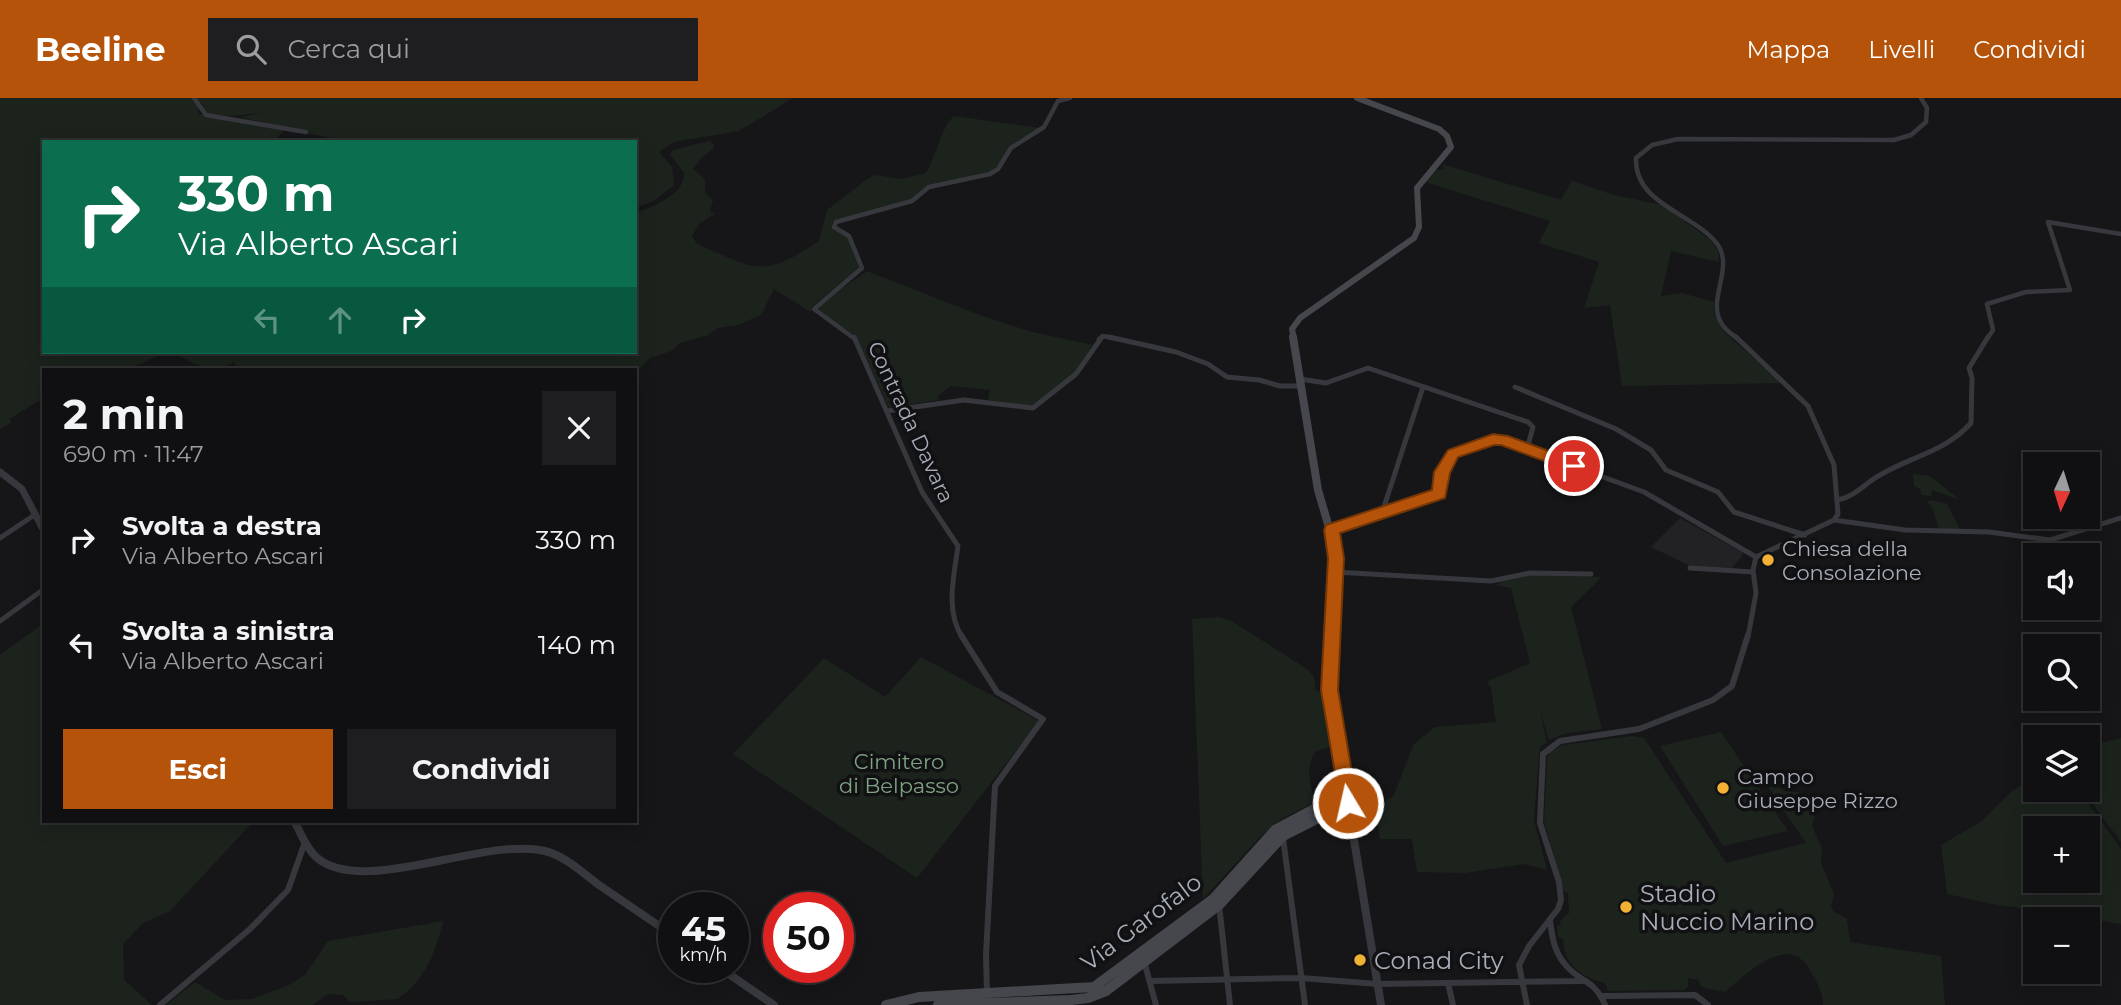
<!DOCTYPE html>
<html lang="it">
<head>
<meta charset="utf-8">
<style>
	body { margin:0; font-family:Montserrat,sans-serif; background:#1e1e20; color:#f1f3f6; height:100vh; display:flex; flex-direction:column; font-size:26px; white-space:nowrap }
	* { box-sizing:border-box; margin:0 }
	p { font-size:23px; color:#9c9d9f }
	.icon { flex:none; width:38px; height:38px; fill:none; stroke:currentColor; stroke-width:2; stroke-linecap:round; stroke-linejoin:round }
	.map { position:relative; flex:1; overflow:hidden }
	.sheet { position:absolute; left:42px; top:270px; width:595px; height:455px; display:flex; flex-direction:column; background:#101012; border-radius:0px; box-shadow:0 4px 18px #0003,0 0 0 2px #303032 }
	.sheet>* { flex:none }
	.guide { position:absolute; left:42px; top:42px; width:595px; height:214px; border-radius:0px; box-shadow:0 4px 18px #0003,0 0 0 2px #303032; background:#0b6e4f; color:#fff; overflow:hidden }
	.needle { width:46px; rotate:184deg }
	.tools { position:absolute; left:2023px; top:354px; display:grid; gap:14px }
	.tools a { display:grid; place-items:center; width:77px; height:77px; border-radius:0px; background:#101012; box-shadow:0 4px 18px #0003,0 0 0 2px #303032; font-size:35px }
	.speed { position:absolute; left:658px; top:794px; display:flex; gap:14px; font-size:35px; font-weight:700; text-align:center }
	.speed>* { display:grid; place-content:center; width:91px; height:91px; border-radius:50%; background:#101012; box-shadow:0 4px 18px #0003,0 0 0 2px #303032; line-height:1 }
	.speed small { font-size:18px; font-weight:400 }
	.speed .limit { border:10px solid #d22; background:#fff; color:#111 }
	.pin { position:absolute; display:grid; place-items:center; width:60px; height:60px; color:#fff; margin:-30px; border:4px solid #fff; border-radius:50%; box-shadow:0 2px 7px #0007 }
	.me { position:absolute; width:77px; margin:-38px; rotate:351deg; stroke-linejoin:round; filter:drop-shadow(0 0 5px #0008) }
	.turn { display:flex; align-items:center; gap:24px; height:147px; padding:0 21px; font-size:32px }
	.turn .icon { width:91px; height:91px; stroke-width:2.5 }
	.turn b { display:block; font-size:49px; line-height:60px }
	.lanes { display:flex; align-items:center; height:66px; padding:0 21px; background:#0003; justify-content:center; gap:35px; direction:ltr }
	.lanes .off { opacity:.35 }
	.round { display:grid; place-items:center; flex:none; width:74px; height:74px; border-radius:0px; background:#1e1e20 }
	.head { display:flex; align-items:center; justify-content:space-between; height:119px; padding:0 21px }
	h1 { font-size:42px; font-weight:700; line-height:52px }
	.action { display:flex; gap:14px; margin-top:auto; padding:14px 21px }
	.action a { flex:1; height:80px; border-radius:0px; background:#b45309; color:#fff; font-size:28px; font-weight:700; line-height:80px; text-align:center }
	.action a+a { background:#1e1e20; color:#f1f3f6 }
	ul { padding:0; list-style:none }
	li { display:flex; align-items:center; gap:21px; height:105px; padding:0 21px }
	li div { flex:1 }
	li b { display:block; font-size:26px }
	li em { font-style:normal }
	header { display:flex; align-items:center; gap:42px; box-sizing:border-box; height:98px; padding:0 35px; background:#b45309; color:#fff }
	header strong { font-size:33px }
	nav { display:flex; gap:38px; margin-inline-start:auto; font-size:24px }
	.search { width:490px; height:63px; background:#1e1e20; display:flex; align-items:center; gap:18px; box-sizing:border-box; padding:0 24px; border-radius:0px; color:#9c9d9f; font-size:26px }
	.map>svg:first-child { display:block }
	.built { fill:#222225 }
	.green { fill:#1c231d; fill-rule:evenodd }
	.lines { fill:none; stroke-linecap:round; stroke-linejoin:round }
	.minor-far2 { stroke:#37383d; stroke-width:4.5 }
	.minor-far1 { stroke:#37383d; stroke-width:5 }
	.minor { stroke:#37383d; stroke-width:6 }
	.tertiary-far1 { stroke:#37383d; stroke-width:7 }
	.tertiary { stroke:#37383d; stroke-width:8 }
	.secondary-far2 { stroke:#45474d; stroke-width:6 }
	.secondary-far1 { stroke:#45474d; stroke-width:8 }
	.secondary { stroke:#45474d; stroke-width:10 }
	.route { fill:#b45309; stroke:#753606; stroke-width:2 }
	.poi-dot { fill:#f2b134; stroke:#111113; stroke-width:2.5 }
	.labels { text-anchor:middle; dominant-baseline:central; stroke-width:7; stroke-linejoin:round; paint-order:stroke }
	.street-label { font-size:21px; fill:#a8adb8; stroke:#111113 }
	.poi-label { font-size:21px; fill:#a8adb8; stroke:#111113; text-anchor:start }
	.park-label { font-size:21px; fill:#7fa381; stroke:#111113 }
	.near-poi-label { font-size:24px; fill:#a8adb8; stroke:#111113; text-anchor:start }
	.near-street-label { font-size:24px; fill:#a8adb8; stroke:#111113 }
</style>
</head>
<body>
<header>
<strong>Beeline</strong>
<div class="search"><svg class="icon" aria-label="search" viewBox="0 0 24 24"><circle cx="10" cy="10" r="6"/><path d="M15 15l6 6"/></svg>Cerca qui</div>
<nav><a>Mappa</a><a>Livelli</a><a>Condividi</a></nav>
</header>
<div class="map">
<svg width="2121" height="907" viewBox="0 0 2121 907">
	<rect width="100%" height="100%" fill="#161618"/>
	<path class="built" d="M1680 420 1742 454V458L1730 472 1690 468 1651 449Z"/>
	<path class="green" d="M0 0H191L198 8 199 16 285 32 273 44H44V254H166L129 271H44V300L9 321 12 324 0 331Z
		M196 0H793L739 33 674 44 659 54 672 69 674 87 654 103 635 110V44H353L280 30 242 19 267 13C246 17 226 21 205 14L203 7Z
		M954 18 1040 30 1018 43 993 73 932 87 908 103 832 125 834 131 848 139 861 169 811 209V214L774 191 761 217 738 227 718 230 708 237 680 245 671 253 650 260 635 275V271H239L233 264C212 280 193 264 172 254H635V115C652 109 685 97 684 75L670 56 673 52 709 43 714 46 713 51 701 60 693 71 705 81V95L713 102 710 113 715 116 699 126 692 138 697 146C712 152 739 166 753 168 777 172 800 155 819 143L827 112 866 82 874 77 902 81 926 75C936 59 942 27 954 18Z
		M1442 66 1561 102 1572 83 1614 97 1662 107 1709 141 1718 152 1719 164 1671 153 1661 198 1682 195 1714 204V216L1723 233 1782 285 1622 288 1610 207 1584 210 1599 164 1539 145 1550 123 1425 84 1436 72 1444 71Z
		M867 173 977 216 1032 234 1093 247 1068 283 1033 308 988 302 990 292 951 288 939 297 938 302 889 310 856 238 818 214 816 209Z
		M1913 376 1930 378 1960 402 1932 392 1931 398 1921 397V392L1914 388Z
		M1931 402 1947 406 1960 431H1939L1932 409 1927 404Z
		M1532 477 1602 479 1571 509 1602 631 1567 635 1549 642 1540 614 1547 645 1541 648 1539 657 1534 722 1547 772 1524 766 1465 775 1417 774 1412 741H1380L1375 706 1393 699 1414 646 1435 629 1496 624 1491 590 1487 584 1530 565 1511 490 1496 487 1509 479Z
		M1220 519 1233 524 1307 571 1314 578 1316 593 1323 594 1333 647 1315 654C1305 670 1310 687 1315 704L1283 720 1262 737 1203 801 1192 521Z
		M44 525V723H254L170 813 143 825 123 846 124 882 152 907H0V557Z
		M921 559 1039 623 917 780 733 656 824 560 885 599Z
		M1721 634 1788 733 1723 748 1660 648Z
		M1632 638 1644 640 1726 765 1806 745 1762 680 1785 693 1798 694 1806 699 1815 716 1812 728 1822 750 1821 765 1834 796 1831 808 1833 813 1847 821 1850 844 1941 858 1945 907H1823C1823 894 1816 883 1810 872 1788 833 1746 877 1725 894L1701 889 1699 882 1688 880V889L1684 892 1608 893 1605 885C1581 879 1564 867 1563 841L1558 839 1557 827H1561L1560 823 1569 815 1568 795 1564 794 1544 723 1547 660 1550 654 1563 647Z
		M2121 640V744L2086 697 2084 699 2121 751V826L1992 806 1947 796 1941 747 1982 723 2012 693 2035 680V691H2088V643L2100 645ZM2035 730H2088V782H2035Z
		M443 823C436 854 425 882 398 901L350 904 343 897 328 896 312 907H166L195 884 225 902 252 901 289 887 305 877 328 843Z"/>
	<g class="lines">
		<path class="minor-far2" d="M194 0 206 17 306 34
			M855 241 814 211 862 170 849 138 834 129 836 124 912 103 929 89 990 76 998 71 1011 50 1044 29 1058 3 1070 0
			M1099 241 1103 238 1117 241
			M1738 241C1733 237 1725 232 1722 226 1706 203 1734 171 1718 147 1695 115 1634 107 1636 60L1652 47 1678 41 1894 42 1911 37 1926 24 1927 10 1921 0
			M1987 241 1993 232 1987 206 2026 194 2070 192 2048 124 2121 136"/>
		<path class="minor-far1" d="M854 239 922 394 958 448C954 478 945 512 962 539
			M1109 239 1176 254 1208 266 1227 279 1259 282 1280 288H1300
			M1736 239 1808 308 1834 367 1838 416 1834 422 1756 459
			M1300 281 1326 285 1368 270 1528 324 1533 329 1527 351
			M1515 289 1616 331 1651 352 1666 372 1718 394 1734 414 1805 437
			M887 313 964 302 1033 310 1076 276 1102 239
			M1838 402C1856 398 1865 385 1880 377 1912 358 1945 354 1971 325L1972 280 1969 270 1988 239
			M1382 415 1423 289
			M1834 422 1905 432 1989 434 2050 442 2121 420
			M1331 432 1440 396 1442 374 1453 356 1493 341 1502 342 1644 394 1756 459
			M0 440 36 416
			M1690 470 1753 474
			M1335 474 1491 483 1530 475 1591 476
			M0 523 44 491
			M1748 539 1756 495 1753 472 1756 459"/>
		<path class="minor" d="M961 537 997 594 1043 621 995 688 986 857 987 896
			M1283 740 1305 907
			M1219 806 1230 907
			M1550 823C1552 838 1554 853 1564 865 1580 886 1593 879 1605 907
			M1144 863 1156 907
			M1151 883 1301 880 1378 886 1582 883
			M1448 885 1453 907
			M1603 898 1695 897 1708 907
			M160 907 250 831 288 792 305 744
			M1527 907 1519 867 1529 848 1558 811 1561 802 1559 784 1540 725 1543 656 1560 643 1639 631 1713 602 1732 588 1748 537"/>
		<path class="tertiary-far1" d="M0 374 22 391 44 433"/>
		<path class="tertiary" d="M1348 705 1381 907
			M294 723C301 735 306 750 316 759 363 800 483 738 545 753 565 758 583 775 599 787 624 804 649 821 674 838
			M720 870 774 907"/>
		<path class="secondary-far2" d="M1294 241 1292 231 1300 220 1414 140 1419 129 1417 90 1451 49 1447 38 1439 31 1357 0"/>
		<path class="secondary-far1" d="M1293 239 1318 392 1335 450 1331 539"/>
		<path class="secondary" d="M886 907 919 899 1094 889 1213 801 1275 732 1346 694
			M938 907 1071 902 1088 900 1106 893 1219 807 1283 738 1348 705 1331 609V537"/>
	</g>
	<path class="route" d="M1493 336 1508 338 1579 364 1581 368 1574 374 1501 347H1494L1458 359 1450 375 1445 400 1340 435 1344 460 1338 592 1357 705 1354 711 1348 714 1341 711 1321 592 1328 460 1324 432 1326 427 1432 392 1434 374 1448 352Z"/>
	<g class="poi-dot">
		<circle cx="1768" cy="462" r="7"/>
		<circle cx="1723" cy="690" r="7"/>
		<circle cx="1626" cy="809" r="7"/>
		<circle cx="1360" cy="862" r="7"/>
	</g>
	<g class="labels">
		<g class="street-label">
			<text transform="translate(911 324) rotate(65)">Contrada Davara</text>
		</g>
		<g class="poi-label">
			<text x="1782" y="450">Chiesa della<tspan x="1782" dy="24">Consolazione</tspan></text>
			<text x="1737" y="678">Campo<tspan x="1737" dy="24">Giuseppe Rizzo</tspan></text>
		</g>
		<g class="park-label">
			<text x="899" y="663">Cimitero<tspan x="899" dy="24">di Belpasso</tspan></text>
		</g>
		<g class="near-poi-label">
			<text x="1640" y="795">Stadio<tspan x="1640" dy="28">Nuccio Marino</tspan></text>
			<text x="1374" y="862">Conad City</text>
		</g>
		<g class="near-street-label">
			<text transform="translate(1141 824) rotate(-37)">Via Garofalo</text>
		</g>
	</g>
</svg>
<div class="tools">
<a><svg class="needle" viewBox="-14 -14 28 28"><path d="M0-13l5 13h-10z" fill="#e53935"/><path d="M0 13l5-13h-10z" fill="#9c9d9f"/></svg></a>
<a><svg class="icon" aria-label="sound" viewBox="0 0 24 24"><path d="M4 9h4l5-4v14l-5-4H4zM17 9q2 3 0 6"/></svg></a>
<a><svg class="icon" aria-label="search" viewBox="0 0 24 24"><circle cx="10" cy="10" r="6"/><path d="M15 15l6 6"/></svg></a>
<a><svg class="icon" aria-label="layers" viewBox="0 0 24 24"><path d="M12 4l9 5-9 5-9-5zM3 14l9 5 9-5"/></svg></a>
<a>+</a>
<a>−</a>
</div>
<div class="speed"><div>45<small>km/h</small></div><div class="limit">50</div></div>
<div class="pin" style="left:1574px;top:368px;background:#d93025"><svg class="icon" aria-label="arrive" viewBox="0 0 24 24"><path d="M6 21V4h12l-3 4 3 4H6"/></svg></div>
<svg class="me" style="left:1348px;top:705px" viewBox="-20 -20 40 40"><circle r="17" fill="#b45309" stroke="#fff" stroke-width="3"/><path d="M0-11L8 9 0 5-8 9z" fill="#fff"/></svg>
<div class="guide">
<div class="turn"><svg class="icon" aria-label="right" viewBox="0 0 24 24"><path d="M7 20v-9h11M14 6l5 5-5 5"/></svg><div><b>330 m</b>Via Alberto Ascari</div></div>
<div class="lanes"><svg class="icon off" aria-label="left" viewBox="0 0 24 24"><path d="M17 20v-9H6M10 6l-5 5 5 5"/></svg><svg class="icon off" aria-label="ahead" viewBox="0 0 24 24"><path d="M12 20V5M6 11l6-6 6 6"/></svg><svg class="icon" aria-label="right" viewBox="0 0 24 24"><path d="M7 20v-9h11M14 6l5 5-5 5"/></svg></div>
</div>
<section class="sheet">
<div class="head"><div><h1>2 min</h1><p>690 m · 11:47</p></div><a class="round"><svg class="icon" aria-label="close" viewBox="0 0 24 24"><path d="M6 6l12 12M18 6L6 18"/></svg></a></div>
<ul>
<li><svg class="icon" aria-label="right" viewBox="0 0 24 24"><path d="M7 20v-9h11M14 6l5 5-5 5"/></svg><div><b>Svolta a destra</b><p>Via Alberto Ascari</p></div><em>330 m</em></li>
<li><svg class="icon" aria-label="left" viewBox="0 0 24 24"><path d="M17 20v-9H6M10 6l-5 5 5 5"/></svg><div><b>Svolta a sinistra</b><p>Via Alberto Ascari</p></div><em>140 m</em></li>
</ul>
<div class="action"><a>Esci</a><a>Condividi</a></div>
</section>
</div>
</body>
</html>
